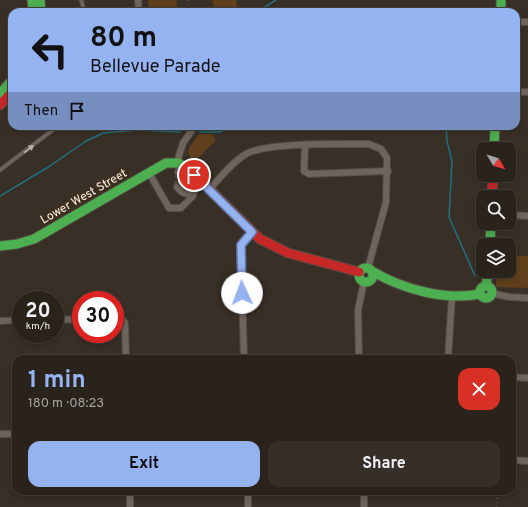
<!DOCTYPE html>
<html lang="en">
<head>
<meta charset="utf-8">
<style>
	body { margin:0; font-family:Overpass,sans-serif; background:#362f29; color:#f1f3f6; height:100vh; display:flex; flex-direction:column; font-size:15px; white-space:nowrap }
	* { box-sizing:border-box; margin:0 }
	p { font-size:13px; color:#a5a4a3 }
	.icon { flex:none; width:22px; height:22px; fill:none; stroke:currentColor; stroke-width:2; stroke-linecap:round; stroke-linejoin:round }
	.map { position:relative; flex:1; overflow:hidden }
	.drawer { position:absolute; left:12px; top:355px; width:504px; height:140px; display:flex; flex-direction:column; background:#2a231c; border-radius:12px; box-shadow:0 2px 6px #0003,0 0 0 1px #46403b }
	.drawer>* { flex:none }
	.banner { position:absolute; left:8px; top:8px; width:512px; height:122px; border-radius:12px; box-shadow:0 2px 6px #0003,0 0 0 1px #46403b; background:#95b2f1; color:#111; overflow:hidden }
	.needle { width:26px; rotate:128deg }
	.controls { position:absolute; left:476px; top:142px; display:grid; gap:8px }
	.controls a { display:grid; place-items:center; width:40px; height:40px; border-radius:8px; background:#2a231c; box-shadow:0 2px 6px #0003,0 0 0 1px #46403b; font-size:20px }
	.speed { position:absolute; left:12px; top:291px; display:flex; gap:8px; font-size:20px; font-weight:700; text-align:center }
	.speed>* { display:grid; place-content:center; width:52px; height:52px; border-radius:50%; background:#2a231c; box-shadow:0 2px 6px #0003,0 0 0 1px #46403b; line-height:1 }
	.speed small { font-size:10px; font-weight:400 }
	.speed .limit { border:6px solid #d22; background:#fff; color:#111 }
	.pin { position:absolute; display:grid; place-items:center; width:34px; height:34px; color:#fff; margin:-17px; border:2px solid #fff; border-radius:50%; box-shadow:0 1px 4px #0007 }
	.me { position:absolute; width:44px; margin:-22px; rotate:358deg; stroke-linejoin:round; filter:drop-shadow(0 0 3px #0008) }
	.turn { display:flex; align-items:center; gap:14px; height:84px; padding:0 16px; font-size:18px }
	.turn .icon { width:52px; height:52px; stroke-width:2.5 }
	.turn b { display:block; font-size:28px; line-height:34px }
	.then { display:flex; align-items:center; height:38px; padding:0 16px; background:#0003; gap:8px; font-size:15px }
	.round { display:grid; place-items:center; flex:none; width:42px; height:42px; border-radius:12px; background:#362f29 }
	.summary { display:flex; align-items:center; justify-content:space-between; height:68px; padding:0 16px }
	h1 { font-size:24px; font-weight:700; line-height:30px; color:#95b2f1 }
	.cta { display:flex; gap:8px; margin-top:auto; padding:8px 16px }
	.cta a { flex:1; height:46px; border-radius:12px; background:#95b2f1; color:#111; font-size:16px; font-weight:700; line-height:46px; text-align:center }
	.cta a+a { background:#362f29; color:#f1f3f6 }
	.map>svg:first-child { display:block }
	.green { fill:#603f1c }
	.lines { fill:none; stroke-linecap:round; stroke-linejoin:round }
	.stream { stroke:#207180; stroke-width:1.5 }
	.street-tunnel { stroke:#564c43; stroke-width:6; stroke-dasharray:6 3; stroke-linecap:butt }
	.lane-casing { stroke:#534b43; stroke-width:5 }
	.street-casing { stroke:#534b43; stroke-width:8 }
	.fast-casing { stroke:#534b43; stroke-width:11 }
	.jam-casing { stroke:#534b43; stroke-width:11 }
	.path { stroke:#746d67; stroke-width:1; stroke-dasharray:1 3; stroke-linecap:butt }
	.lane { stroke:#6d655d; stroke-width:3 }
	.street { stroke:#6d655d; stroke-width:6 }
	.fast { stroke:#4caf50; stroke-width:9 }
	.jam { stroke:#c62828; stroke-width:9 }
	.oneway { fill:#bcb3a9 }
	.route-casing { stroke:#61749d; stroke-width:10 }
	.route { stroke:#95b2f1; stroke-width:7 }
	.labels { text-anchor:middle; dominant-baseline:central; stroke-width:4; stroke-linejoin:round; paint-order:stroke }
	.street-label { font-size:12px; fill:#fdf2e8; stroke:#3f2f1f }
</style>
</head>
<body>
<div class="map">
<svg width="528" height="507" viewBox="0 0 528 507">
	<rect width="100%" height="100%" fill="#382f26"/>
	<path class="green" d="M148 0H176L178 9 185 7 186 9 178 12H149Z
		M212 0H236L238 8 215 12Z
		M199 134H212L216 140 194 162C182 150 192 145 199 134Z
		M509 255 528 256V288L496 287 497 271H509Z"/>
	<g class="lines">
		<path class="stream" d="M257 12 276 0
			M446 126 447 141 452 161 449 217 475 276
			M138 130 141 126
			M200 132H219L239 126
			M0 196 50 166 86 141 103 133 138 130 180 132"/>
		<path class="street-tunnel" d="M177 187 178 172"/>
		<g class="lane-casing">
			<path id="lane" d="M81 0 85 12
				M0 170 58 126"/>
		</g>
		<g class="street-casing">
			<path id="street" d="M138 0 139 12
				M516 22H528
				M516 92H528
				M305 146 304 171 309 174 388 171
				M177 162 183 143 195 126
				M178 172 182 164
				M149 173 169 208H181L193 196 194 190
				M177 187C186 200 194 191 202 183
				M209 190C220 178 232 162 246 154 266 142 342 144 369 144L381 149 387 158 386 202 368 268
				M509 215 528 216
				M491 293 509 297 528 298
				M115 319H122L125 323 126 359
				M55 320 81 319
				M0 321 21 320
				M244 359 241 253V245L252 232
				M359 359 358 310 364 282
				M448 359 452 295
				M512 377 528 378
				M0 434H16
				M512 460 528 461
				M130 491V507
				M248 491V507
				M364 491V507"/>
		</g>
		<g class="fast-casing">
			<path id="fast" d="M32 0 33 12
				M40 0 41 12
				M501 0V12
				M0 94 12 80
				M494 149 495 126
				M490 245 491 223
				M0 246 17 244 34 239 166 163H179L196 176
				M359 275a7 7 0 1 1 14 0a7 7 0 1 1-14 0Z
				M372 271C402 289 445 301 480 294
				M486 286 488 271
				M480 292a6 6 0 1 1 12 0a6 6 0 1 1-12 0Z"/>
		</g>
		<g class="jam-casing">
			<path id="jam" d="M0 105 12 92
				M196 176 260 239 288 253 359 272
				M492 197 493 175"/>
		</g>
		<path class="path" d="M188 0 190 10
			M180 12 191 10V12
			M497 507 498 491"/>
		<use href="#lane" class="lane"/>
		<use href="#street" class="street"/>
		<use href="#fast" class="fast"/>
		<use href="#jam" class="jam"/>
	</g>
	<defs><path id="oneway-solid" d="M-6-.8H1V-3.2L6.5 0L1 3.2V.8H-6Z"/></defs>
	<use class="oneway" href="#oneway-solid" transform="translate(29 149) rotate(-38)"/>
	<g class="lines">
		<g class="route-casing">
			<path id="route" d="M194 175 252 232 241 245 242 293"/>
		</g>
		<use href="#route" class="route"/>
	</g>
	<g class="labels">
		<g class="street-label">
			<text transform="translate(84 197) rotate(-30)">Lower West Street</text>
		</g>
	</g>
</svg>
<div class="controls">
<a><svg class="needle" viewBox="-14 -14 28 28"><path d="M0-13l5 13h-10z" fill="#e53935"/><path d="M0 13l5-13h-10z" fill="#a5a4a3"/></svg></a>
<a><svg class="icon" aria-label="search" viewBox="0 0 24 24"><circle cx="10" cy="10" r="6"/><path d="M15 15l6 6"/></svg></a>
<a><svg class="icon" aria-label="layers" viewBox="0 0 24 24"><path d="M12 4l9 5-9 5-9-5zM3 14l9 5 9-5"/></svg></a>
</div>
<div class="speed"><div>20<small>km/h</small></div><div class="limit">30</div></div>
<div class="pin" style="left:194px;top:175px;background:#d93025"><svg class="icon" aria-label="arrive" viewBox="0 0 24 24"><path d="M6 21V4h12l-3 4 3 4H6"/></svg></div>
<svg class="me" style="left:242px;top:293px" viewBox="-20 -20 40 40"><circle r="19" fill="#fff"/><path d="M0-13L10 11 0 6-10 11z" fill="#95b2f1"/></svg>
<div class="banner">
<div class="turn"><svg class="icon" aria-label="left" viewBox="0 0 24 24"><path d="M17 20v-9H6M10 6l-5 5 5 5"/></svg><div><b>80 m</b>Bellevue Parade</div></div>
<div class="then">Then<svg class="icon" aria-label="arrive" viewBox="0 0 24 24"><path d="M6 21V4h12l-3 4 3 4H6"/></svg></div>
</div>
<section class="drawer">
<div class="summary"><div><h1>1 min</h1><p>180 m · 08:23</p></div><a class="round" style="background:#d93025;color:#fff"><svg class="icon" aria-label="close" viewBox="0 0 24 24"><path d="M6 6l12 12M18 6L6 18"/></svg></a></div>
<div class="cta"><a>Exit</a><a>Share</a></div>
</section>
</div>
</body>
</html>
